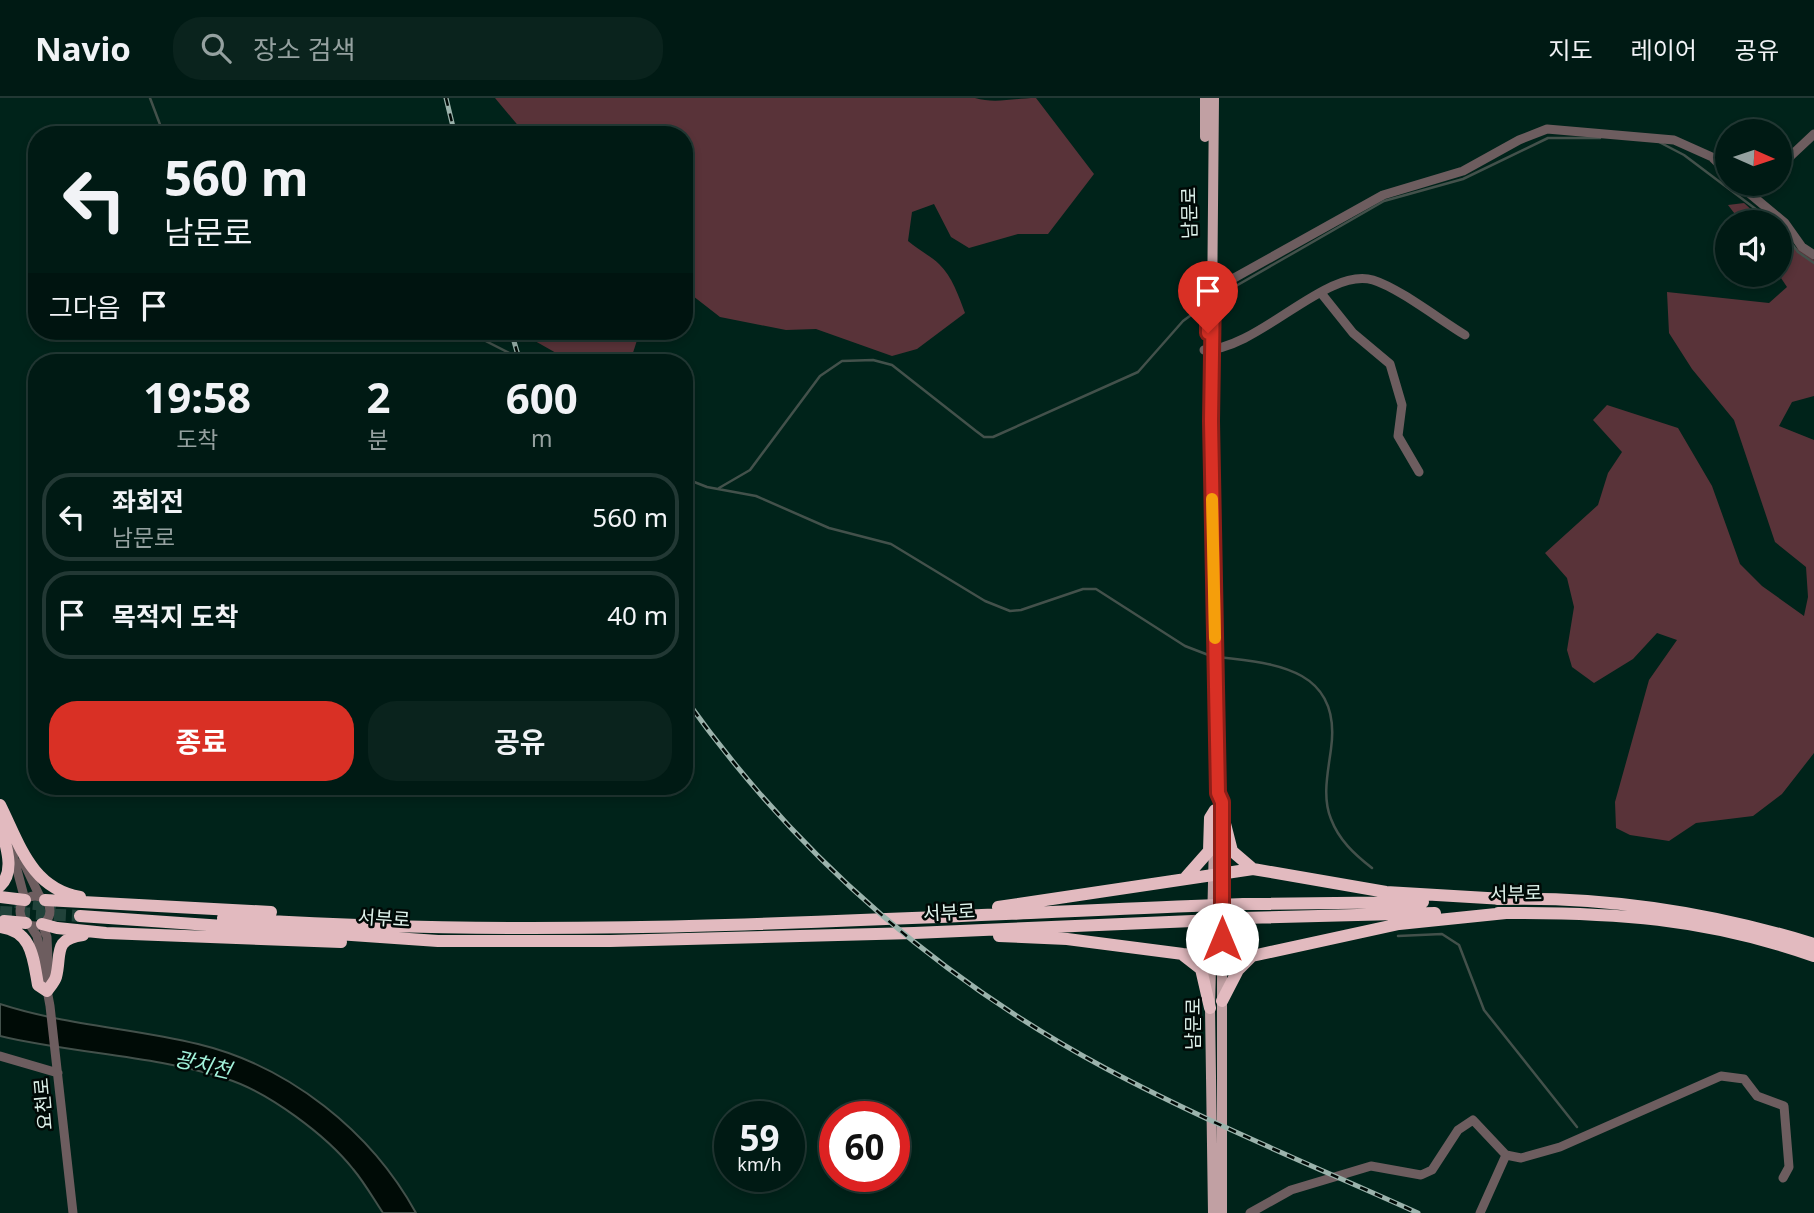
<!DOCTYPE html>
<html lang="ko">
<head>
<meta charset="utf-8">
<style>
	body { margin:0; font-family:"Noto Sans","Noto Sans KR",sans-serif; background:#0a231d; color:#f1f3f6; height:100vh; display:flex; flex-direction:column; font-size:26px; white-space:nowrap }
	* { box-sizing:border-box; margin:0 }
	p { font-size:23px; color:#95a1a0 }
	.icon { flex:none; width:38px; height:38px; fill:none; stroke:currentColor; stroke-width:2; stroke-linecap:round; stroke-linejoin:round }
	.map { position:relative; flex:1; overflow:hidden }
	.panel { position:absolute; left:28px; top:256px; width:665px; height:441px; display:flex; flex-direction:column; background:#001a14; border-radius:28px; box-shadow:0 4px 10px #0003,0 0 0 2px #223834 }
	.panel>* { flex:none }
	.guide { position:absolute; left:28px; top:28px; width:665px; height:214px; border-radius:28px; box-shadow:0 4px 10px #0003,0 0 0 2px #223834; background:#001a14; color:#f1f3f6; overflow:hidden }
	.needle { width:46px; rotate:93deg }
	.buttons { position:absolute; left:1715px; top:21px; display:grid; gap:14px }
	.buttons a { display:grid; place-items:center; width:77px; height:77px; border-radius:50%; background:#001a14; box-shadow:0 4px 10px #0003,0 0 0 2px #223834; font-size:35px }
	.speed { position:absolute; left:714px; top:1003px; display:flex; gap:14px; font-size:35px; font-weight:700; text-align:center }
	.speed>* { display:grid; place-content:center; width:91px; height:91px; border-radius:50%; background:#001a14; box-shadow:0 4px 10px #0003,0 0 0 2px #223834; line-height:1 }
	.speed small { font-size:18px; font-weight:400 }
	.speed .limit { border:10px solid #d22; background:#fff; color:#111 }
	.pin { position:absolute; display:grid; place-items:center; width:60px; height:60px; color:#fff; margin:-72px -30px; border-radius:50% 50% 50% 0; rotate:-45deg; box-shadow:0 0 7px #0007 }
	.pin .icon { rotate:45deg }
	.me { position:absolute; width:77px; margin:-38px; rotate:0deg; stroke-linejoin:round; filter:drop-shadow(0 0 5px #0008) }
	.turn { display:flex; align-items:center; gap:24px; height:147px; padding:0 21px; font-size:32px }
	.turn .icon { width:91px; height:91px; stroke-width:2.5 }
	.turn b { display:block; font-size:49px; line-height:60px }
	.then { display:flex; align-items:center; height:66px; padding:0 21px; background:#0003; gap:14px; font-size:26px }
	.eta { display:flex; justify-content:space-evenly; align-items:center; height:119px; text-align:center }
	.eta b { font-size:42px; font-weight:700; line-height:49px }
	.primary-button { display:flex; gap:14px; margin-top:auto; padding:14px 21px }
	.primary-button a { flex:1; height:80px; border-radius:28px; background:#d93025; color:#fff; font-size:28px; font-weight:700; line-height:80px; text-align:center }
	.primary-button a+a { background:#0a231d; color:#f1f3f6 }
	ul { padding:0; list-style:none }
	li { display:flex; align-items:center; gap:21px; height:88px; margin:0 14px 10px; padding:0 7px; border:4px solid #223834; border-radius:28px }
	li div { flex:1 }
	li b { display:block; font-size:26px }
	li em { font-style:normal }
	header { display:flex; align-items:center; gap:42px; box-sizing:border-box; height:98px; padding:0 35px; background:#001a14; border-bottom:2px solid #223834 }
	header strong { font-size:33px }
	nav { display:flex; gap:38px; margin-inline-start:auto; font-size:24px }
	.search { width:490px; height:63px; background:#0a231d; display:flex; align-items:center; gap:18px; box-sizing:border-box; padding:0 24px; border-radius:28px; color:#95a1a0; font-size:26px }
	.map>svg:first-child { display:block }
	.green { fill:#593339 }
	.water { fill:#000b06; stroke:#43514b; stroke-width:2 }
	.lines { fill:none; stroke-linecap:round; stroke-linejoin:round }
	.stream { stroke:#43514b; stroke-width:2.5 }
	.highway-tunnel { stroke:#21423a; stroke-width:12; stroke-dasharray:12 6; stroke-linecap:butt }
	.minor { stroke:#6d5d5f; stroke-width:9 }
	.major { stroke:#c1a0a3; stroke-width:10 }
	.highway { stroke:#e2babf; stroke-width:12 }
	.rail-casing { stroke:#9bb3ac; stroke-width:5 }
	.rail { stroke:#000906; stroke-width:2.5; stroke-dasharray:8; stroke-linecap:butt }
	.highway-bridge { stroke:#e2babf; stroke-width:12 }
	.route-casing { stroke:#8d1f18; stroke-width:18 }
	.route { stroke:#d93025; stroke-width:12 }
	.slow { stroke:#f59e0b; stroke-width:12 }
	.labels { text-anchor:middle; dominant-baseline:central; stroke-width:5; stroke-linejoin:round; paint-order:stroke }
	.street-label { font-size:19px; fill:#dff3ec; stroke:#000906 }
	.water-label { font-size:21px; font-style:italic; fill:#a3f4dc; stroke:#000906 }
</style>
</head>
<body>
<header>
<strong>Navio</strong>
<div class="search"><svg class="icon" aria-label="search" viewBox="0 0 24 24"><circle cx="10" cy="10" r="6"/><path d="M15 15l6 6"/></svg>장소 검색</div>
<nav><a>지도</a><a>레이어</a><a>공유</a></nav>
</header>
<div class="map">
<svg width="1814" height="1115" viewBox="0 0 1814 1115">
	<rect width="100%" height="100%" fill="#00231a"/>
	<path class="green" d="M495 0H975C995 6 1015 0 1036 0L1094 76 1048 136H1018L969 150 951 139 934 106 912 114 908 143C917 151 932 159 939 166 952 178 959 199 965 215L917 251 892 258 816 231 786 232 720 219 693 198 684 150V37H526Z
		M1744 105 1765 124H1741L1728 107Z
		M1780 138 1814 162V298L1792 304 1779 328 1814 342V655L1782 696 1753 718 1696 725 1669 743 1630 737 1616 730 1615 704 1649 582 1677 542 1657 535 1633 561 1594 585 1572 569 1567 552 1574 509 1567 480 1545 455 1598 407 1608 375 1622 354 1593 322 1607 307 1678 330 1712 388 1740 466 1762 488 1804 518 1808 499 1806 469 1775 444 1734 322 1692 271 1669 235 1667 194 1769 205 1787 189 1779 177Z
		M534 233H640L630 264H572L535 243Z"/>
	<path class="water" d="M0 906C64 927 133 930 198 946 289 968 371 1033 416 1115H383C373 1100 364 1084 353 1071 326 1037 268 994 227 981 153 957 75 956 0 938Z"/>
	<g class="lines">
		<path class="stream" d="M150 0 164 37
			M1659 44 1684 57 1773 124
			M1780 130 1798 154 1814 165
			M1215 200 1384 103 1463 81 1548 40H1600
			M466 233 527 264
			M684 380 707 389 756 398 829 430 891 446 985 503 1010 513 1021 512 1083 491H1096L1185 548 1211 558
			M719 390 750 372 820 278 842 263 873 262 892 267 976 333 984 339H993L1138 274 1183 223 1209 204
			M1217 559C1280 565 1342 573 1331 651 1328 674 1322 699 1331 721 1339 742 1354 756 1372 770
			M1398 838 1442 836 1459 847 1484 912 1577 1029"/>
		<path class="highway-tunnel" d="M15 804 56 808
			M0 814 80 818"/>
		<path class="minor" d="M1780 68 1814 36
			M1739 86 1749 95 1760 86
			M1749 95 1785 125 1802 149 1814 157
			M1209 194 1383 97 1463 73 1519 42 1547 31 1674 42 1712 59 1727 74
			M1321 195 1353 235 1390 266 1402 307 1398 338 1419 374
			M1204 252C1258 252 1327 168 1373 182 1399 190 1440 222 1465 237
			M11 749 25 802
			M23 763 40 799
			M20 813a15 15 0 1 1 30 0a15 15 0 1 1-30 0Z
			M42 826 47 839 49 885
			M30 827 37 838 50 908 73 1115
			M0 958 58 975
			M1250 1115 1291 1092 1371 1068 1421 1077 1432 1072 1458 1032 1473 1022 1506 1057 1521 1060 1560 1049 1721 978 1744 981 1757 998 1784 1008 1789 1069 1783 1080
			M1480 1115 1506 1057"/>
		<path class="major" d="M1214 0 1211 323 1218 695 1222 704V1115
			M1205 39V0
			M1213 1115 1210 910 1214 743"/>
		<path class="highway" d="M0 707C20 747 31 790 80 799
			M1222 714 1232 753 1253 771
			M0 724C4 744 17 772 0 788
			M1186 779 1209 753 1210 720 1215 712
			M0 799 25 802
			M1497 801C1606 798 1710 814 1814 846
			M45 802 271 814
			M1244 806 1423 804
			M998 809 1253 771 1386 794 1504 801
			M1498 815C1613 814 1705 820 1814 858
			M80 818 438 843H610L914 835 1193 823
			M223 820C546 843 869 821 1192 808
			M1243 820 1435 815
			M4 823 26 825
			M42 826 57 830 106 835 341 844
			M0 829C32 833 33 859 38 887L47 893C50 889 55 883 56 879 62 857 52 841 83 837
			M999 838 1067 841 1183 856 1252 858 1399 826 1506 815
			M1183 857 1201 871 1210 910
			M1222 903 1238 872 1252 858"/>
		<g class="rail-casing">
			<path id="rail" d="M446 0 455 37
				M511 233 520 264
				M684 599C795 756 936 879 1105 970 1206 1024 1314 1068 1418 1115"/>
		</g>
		<use href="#rail" class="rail"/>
		<path class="highway-bridge" d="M1192 808 1244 806
			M1193 823 1243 820"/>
	</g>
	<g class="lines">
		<g class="route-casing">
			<path id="route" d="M1208 235V195L1213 192 1211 323 1218 695 1222 704V841"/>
		</g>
		<use href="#route" class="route"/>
		<path class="slow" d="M1212 401 1215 540"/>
	</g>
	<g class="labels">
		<g class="street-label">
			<text transform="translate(1189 115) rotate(-91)">남문로</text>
			<text transform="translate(1516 795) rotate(-1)">서부로</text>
			<text transform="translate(949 814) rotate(-3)">서부로</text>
			<text transform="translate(384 820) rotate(4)">서부로</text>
			<text transform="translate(1193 926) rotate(-90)">남문로</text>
			<text transform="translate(43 1006) rotate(-95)">요천로</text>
		</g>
		<g class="water-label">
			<text transform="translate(203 966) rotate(13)">광치천</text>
		</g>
	</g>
</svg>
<div class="buttons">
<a><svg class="needle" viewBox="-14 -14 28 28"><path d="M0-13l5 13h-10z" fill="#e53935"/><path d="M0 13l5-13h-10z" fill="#95a1a0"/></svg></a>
<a><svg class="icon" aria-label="sound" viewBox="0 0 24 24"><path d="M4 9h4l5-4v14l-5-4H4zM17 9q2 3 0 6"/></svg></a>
</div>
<div class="speed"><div>59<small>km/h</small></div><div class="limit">60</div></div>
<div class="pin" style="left:1208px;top:235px;background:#d93025"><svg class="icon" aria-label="arrive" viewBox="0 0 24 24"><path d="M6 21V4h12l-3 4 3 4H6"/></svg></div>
<svg class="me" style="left:1222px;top:841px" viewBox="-20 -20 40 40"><circle r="19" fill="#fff"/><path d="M0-13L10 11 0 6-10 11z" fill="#d93025"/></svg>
<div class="guide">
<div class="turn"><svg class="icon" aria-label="left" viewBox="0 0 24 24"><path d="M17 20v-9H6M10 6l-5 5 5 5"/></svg><div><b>560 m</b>남문로</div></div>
<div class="then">그다음<svg class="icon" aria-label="arrive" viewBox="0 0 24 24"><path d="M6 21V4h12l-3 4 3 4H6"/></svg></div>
</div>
<section class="panel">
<div class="eta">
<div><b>19:58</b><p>도착</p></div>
<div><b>2</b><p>분</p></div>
<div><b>600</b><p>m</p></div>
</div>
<ul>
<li><svg class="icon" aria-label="left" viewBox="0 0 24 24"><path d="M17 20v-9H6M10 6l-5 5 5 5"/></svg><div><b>좌회전</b><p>남문로</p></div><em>560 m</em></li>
<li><svg class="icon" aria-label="arrive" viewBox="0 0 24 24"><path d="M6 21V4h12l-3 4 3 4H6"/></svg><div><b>목적지 도착</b></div><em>40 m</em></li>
</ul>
<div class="primary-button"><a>종료</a><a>공유</a></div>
</section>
</div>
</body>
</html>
